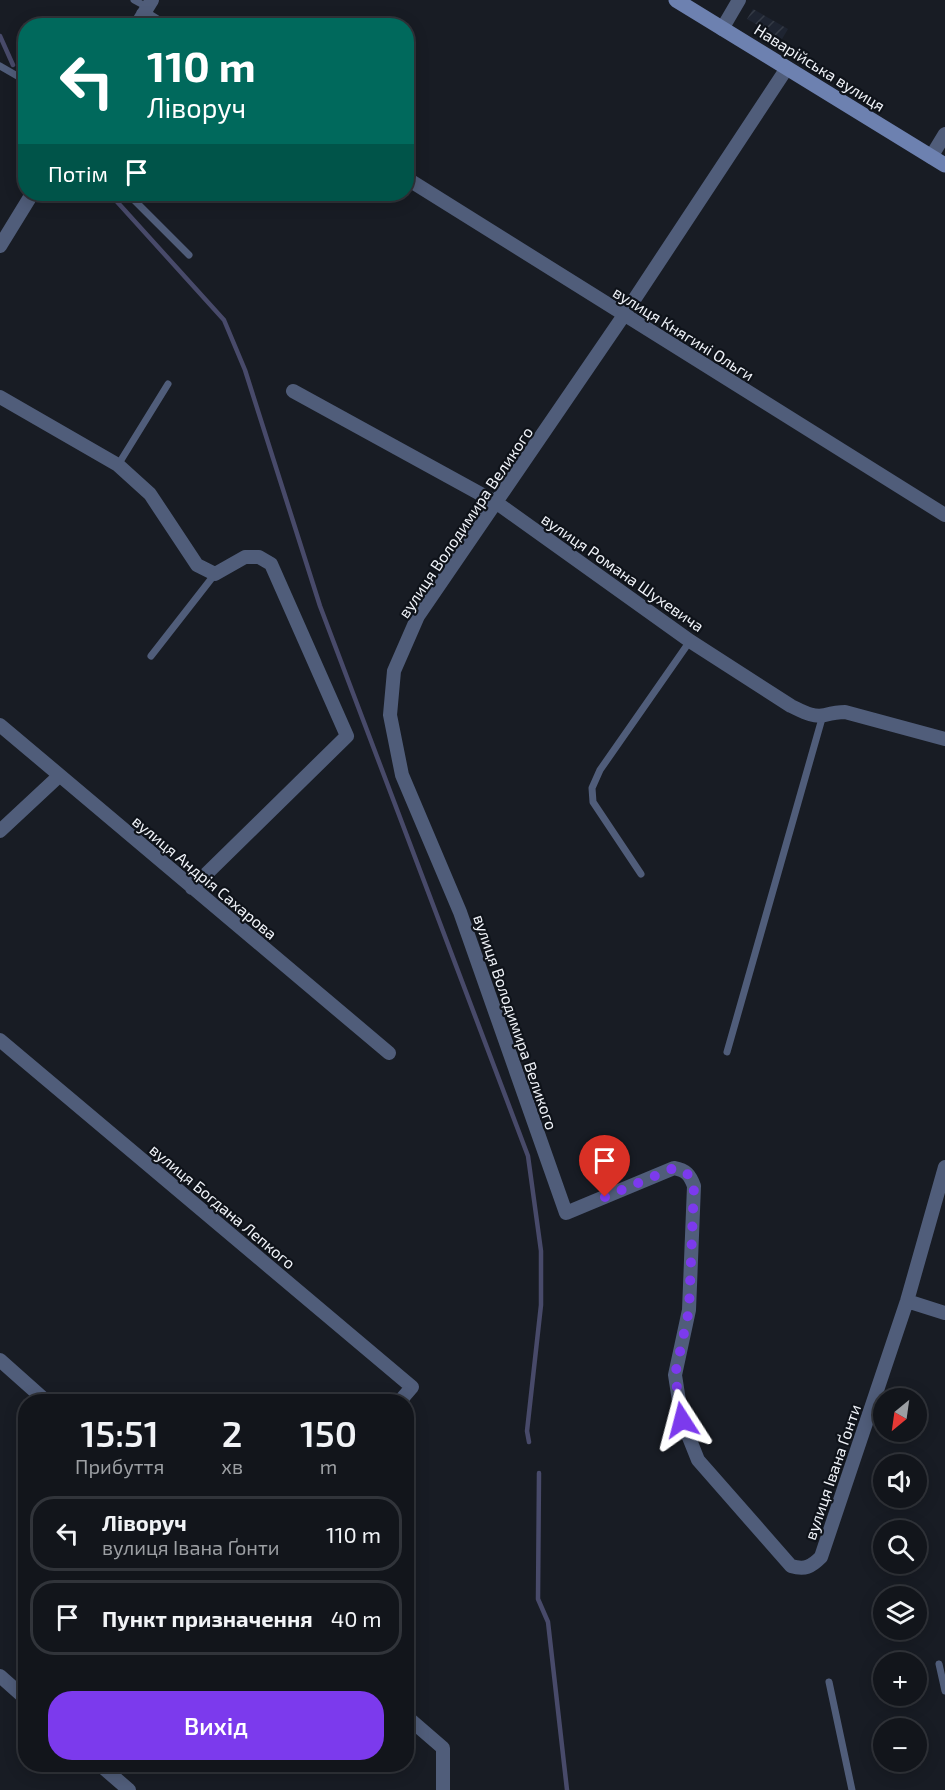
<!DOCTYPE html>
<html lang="uk">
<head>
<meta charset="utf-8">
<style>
	body { margin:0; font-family:"Exo 2",sans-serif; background:#1b1e24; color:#f1f3f6; height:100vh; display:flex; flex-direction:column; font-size:22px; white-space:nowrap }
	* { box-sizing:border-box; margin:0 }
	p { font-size:20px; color:#9c9fa3 }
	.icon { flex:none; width:33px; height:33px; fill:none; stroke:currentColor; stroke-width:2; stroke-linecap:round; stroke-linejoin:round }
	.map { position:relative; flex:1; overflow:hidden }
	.details { position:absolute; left:18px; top:1394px; width:396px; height:378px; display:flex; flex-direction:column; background:#12151b; border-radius:24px; box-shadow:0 3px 15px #0003,0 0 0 2px #31343a }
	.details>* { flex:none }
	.guide { position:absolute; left:18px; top:18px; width:396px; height:183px; border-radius:24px; box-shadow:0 3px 15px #0003,0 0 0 2px #31343a; background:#00695c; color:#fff; overflow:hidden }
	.needle { width:39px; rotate:209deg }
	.buttons { position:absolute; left:873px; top:1388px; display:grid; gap:12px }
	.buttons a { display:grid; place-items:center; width:54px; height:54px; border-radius:50%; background:#12151b; box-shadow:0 3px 15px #0003,0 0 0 2px #31343a; font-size:30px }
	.pin { position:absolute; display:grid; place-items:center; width:51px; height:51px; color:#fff; margin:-62px -26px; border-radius:50% 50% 50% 0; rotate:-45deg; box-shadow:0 0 6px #0007 }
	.pin .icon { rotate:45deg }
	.me { position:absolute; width:66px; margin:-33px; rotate:351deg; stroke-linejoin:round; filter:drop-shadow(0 0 4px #0008) }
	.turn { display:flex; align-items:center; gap:21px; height:126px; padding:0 30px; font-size:27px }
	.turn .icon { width:78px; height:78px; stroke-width:2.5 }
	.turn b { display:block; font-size:42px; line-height:51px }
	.then { display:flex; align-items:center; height:57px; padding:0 30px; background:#0003; gap:12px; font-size:22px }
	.eta { display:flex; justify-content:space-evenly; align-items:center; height:102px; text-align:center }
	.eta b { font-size:36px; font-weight:600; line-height:42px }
	.primary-button { display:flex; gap:12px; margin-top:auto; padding:12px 30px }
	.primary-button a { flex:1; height:69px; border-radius:24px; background:#7c3aed; color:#fff; font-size:24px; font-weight:600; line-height:69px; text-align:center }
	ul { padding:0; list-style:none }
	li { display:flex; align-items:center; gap:18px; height:75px; margin:0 12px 9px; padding:0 18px; border:3px solid #31343a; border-radius:24px }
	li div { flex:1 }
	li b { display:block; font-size:22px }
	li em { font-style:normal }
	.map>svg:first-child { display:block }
	.industrial { fill:url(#industrial-furrows) }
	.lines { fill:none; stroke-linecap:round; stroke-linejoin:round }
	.stream { stroke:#484a6a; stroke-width:4.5 }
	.lane { stroke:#505d7a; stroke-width:7 }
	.street { stroke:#505d7a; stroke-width:14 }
	.secondary { stroke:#6d81b0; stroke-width:15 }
	.route { stroke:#7c3aed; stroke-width:10; stroke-dasharray:0 18 }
	.labels { text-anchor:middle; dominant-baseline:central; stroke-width:4.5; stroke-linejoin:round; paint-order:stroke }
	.street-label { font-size:16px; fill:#eff2f8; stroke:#0f131a }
</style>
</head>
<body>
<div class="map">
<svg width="945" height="1790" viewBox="0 0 945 1790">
	<defs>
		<pattern id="industrial-furrows" width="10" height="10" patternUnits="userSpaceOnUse" patternTransform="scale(1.5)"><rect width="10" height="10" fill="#1e2431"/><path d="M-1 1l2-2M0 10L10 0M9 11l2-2" fill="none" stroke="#343a45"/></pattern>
	</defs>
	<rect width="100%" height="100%" fill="#181c24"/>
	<path class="industrial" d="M753 9 788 29 782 39 747 19Z"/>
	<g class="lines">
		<path class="stream" d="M0 36 13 65
			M21 84 26 90
			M110 194 224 320 245 370 320 606 528 1156 541 1251V1305L527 1431 529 1442
			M539 1473 538 1599 548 1622 567 1790"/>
		<path class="lane" d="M134 0 147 7
			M0 66 26 81
			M128 194 189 255
			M118 465 168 384
			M151 656 215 574
			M641 874 593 802 592 788 600 770 690 641
			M727 1052 823 715
			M939 1664 945 1691
			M829 1682 852 1790"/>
		<path class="street" d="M143 14 162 26
			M136 26 152 0
			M722 29 739 0
			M787 68 624 315 418 616 394 671 390 715 402 775 460 912 566 1213 674 1168C686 1170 690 1175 694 1186L689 1310 675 1375 682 1420 698 1460 791 1566C805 1570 811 1567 821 1557L907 1301 945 1167
			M931 157 945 134
			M406 178 945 515
			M0 246 32 194
			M293 391 497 503 690 641 791 706C802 711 813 718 825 715 833 713 837 712 845 712L945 739
			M0 397 118 465 150 494 197 565 215 574 245 557H259L271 564 347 736 192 888
			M0 725 389 1053
			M0 831 59 776
			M0 1040 412 1387 400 1401
			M907 1301 945 1313
			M0 1360 46 1401
			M0 1676 26 1699
			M406 1716 443 1748V1790
			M99 1764 129 1790"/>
		<path class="secondary" d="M676 0 945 165"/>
	</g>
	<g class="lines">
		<path class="route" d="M605 1197 674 1168C686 1170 690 1175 694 1186L689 1310 675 1375 682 1420"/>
	</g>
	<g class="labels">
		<g class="street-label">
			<text transform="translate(820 67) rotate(32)">Наварійська вулиця</text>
			<text transform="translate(684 333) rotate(32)">вулиця Княгині Ольги</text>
			<text transform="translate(465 522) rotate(-56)">вулиця Володимира Великого</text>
			<text transform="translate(623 572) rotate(35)">вулиця Романа Шухевича</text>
			<text transform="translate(205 877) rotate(40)">вулиця Андрія Сахарова</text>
			<text transform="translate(516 1022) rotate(71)">вулиця Володимира Великого</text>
			<text transform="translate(223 1206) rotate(40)">вулиця Богдана Лепкого</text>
			<text transform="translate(832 1472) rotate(-71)">вулиця Івана Ґонти</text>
		</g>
	</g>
</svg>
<div class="buttons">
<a><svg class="needle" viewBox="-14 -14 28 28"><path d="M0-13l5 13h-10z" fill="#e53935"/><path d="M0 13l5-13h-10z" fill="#9c9fa3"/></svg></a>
<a><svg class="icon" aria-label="sound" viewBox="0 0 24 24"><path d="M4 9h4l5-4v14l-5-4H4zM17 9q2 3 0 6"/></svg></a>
<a><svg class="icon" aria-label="search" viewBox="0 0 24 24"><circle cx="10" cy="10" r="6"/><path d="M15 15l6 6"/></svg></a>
<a><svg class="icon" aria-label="layers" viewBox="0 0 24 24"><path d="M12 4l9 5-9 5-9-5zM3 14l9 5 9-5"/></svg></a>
<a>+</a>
<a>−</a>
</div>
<div class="pin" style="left:605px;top:1197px;background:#d93025"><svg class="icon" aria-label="arrive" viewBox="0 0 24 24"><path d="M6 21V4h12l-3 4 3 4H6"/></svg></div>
<svg class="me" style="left:682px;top:1420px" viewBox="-20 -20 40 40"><path d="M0-17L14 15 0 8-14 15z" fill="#7c3aed" stroke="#fff" stroke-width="4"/></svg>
<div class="guide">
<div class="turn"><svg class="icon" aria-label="left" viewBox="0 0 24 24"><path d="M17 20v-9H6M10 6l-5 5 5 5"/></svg><div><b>110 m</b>Ліворуч</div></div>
<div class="then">Потім<svg class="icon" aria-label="arrive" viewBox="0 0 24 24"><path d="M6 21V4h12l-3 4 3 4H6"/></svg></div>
</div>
<section class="details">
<div class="eta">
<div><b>15:51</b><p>Прибуття</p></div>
<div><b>2</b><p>хв</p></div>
<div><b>150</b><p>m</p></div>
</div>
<ul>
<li><svg class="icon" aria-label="left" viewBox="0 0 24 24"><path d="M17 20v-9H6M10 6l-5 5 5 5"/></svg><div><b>Ліворуч</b><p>вулиця Івана Ґонти</p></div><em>110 m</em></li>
<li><svg class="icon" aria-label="arrive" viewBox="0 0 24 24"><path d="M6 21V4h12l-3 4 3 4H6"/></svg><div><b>Пункт призначення</b></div><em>40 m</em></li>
</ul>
<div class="primary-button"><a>Вихід</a></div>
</section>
</div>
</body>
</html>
